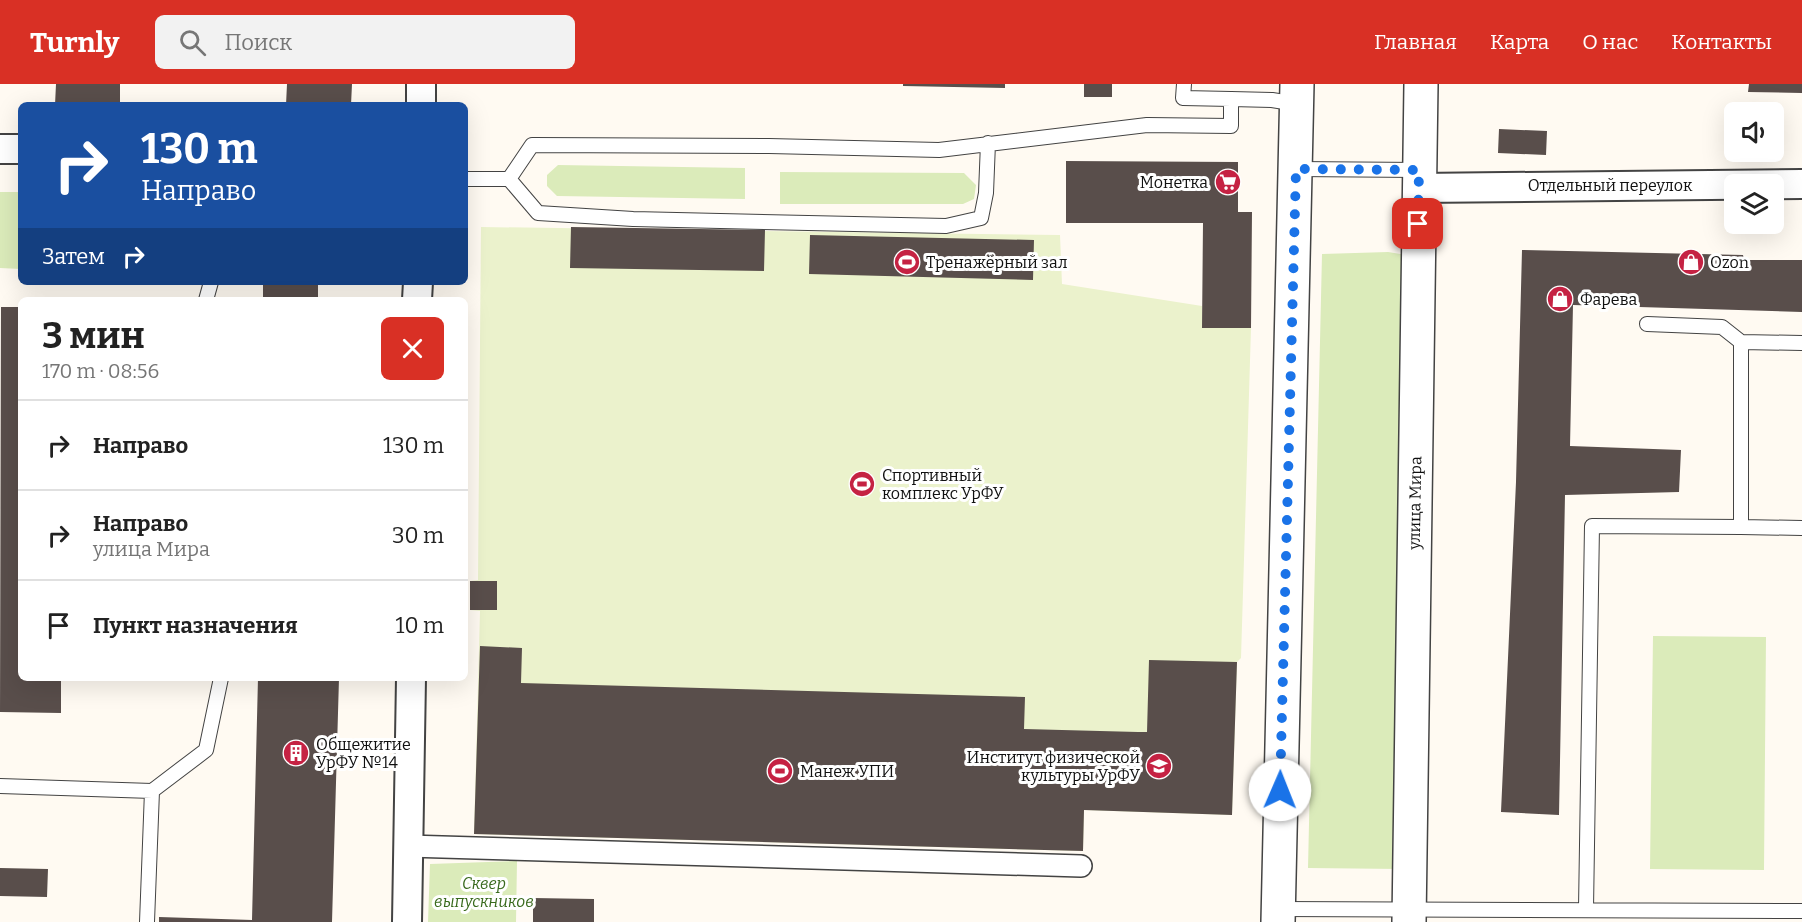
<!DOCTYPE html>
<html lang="ru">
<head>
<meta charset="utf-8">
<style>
	body { margin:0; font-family:Bitter,serif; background:#f2f2f2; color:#222; height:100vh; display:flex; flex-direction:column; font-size:22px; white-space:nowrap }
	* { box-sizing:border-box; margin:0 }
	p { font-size:20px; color:#767676 }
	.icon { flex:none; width:33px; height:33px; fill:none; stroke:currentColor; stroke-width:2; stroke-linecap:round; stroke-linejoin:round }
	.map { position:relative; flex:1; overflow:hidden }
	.details { position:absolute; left:18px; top:213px; width:450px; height:384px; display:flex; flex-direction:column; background:#fff; border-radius:9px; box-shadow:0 6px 24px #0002 }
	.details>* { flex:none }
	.hud { position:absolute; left:18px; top:18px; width:450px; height:183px; border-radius:9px; box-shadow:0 6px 24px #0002; background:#1a4fa0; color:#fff; overflow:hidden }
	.buttons { position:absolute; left:1724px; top:18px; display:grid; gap:12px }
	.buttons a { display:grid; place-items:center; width:60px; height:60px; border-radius:9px; background:#fff; box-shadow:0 6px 24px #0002; font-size:30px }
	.pin { position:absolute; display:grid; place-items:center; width:51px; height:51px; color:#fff; margin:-26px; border-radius:12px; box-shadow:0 3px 9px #0006 }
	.me { position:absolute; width:66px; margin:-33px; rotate:1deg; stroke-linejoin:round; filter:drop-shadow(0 0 4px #0008) }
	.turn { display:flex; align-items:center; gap:21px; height:126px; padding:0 24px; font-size:27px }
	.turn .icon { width:78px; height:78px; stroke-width:2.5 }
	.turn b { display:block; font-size:42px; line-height:51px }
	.then { display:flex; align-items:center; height:57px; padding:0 24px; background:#0003; gap:12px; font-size:22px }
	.round { display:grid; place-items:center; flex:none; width:63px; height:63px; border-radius:9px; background:#f2f2f2 }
	.summary { display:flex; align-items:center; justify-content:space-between; height:102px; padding:0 24px }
	h1 { font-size:36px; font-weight:700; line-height:45px }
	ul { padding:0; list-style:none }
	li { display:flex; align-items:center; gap:18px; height:90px; padding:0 24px; border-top:2px solid #e0e0e0 }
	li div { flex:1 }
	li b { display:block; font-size:22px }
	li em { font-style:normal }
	header { display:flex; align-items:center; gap:36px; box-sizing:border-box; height:84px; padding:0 30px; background:#d93025; color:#fff }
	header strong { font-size:28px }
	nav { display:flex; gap:33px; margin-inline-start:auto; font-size:21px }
	.search { width:420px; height:54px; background:#f2f2f2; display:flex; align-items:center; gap:15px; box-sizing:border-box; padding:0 21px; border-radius:9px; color:#767676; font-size:22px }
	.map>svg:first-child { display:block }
	.green { fill:#dbebba }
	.pitch { fill:#ebf2cc }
	.building { fill:#594e4b }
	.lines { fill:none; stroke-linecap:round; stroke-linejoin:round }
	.service-casing { stroke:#434343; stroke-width:16 }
	.pedestrian-casing { stroke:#434343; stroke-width:24 }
	.minor-casing { stroke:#434343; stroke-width:32 }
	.tertiary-casing { stroke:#434343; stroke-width:36 }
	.service { stroke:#fff; stroke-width:14 }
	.pedestrian { stroke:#fff; stroke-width:21 }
	.minor { stroke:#fff; stroke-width:28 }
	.tertiary { stroke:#fff; stroke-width:33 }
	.route { stroke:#1a73e8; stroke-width:10; stroke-dasharray:0 18 }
	.labels { text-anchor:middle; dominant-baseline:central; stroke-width:6; stroke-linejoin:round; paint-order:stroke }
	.poi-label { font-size:16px; fill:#101010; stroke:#fff; text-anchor:start }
	.street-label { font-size:16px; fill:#101010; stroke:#fff }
	.park-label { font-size:16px; font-style:italic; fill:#396a1d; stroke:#fff }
</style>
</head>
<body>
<header>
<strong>Turnly</strong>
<div class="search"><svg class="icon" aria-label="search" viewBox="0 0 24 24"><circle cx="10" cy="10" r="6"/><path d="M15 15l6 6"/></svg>Поиск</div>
<nav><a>Главная</a><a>Карта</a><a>О нас</a><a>Контакты</a></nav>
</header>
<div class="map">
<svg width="1802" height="838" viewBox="0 0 1802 838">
	<rect width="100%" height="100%" fill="#fffaf2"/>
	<path class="green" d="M558 81 745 84V115L557 112 547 102V91Z
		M780 88 964 89 976 101 974 115 963 120H780Z
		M0 108H21V185L0 184Z
		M1388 168 1413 172 1400 785 1308 784 1322 170Z
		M1653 552 1766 553 1764 786 1650 785Z
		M517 777 516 838H428L430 780Z"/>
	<path class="pitch" d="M481 143 1060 151 1062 200 1202 222 1203 244H1251L1241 574 1237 578 1232 731 1084 726 1083 767 474 750 480 527 470 526V497L478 496Z"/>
	<path class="building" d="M56 0H120V21H55Z
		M287 0H352L351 21H286Z
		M903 0H1005V4L903 2Z
		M1084 0H1112V13H1084Z
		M1749 0H1802V9L1748 8Z
		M1499 45 1547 47 1546 71 1498 69Z
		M1066 77 1238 78V128H1252L1251 244H1202L1203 139H1066Z
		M571 143 765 146 764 187 570 184Z
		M810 151 1034 156 1033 196 809 190Z
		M1522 166 1743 171 1744 176H1802V228L1573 221 1570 362 1681 366 1679 408 1565 411 1559 731 1501 728 1516 398Z
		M263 198H318V216H263Z
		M1 223H21V594H61V629L0 628Z
		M470 497H497V526H470Z
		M480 562 522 564 521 599 1025 613 1024 645 1138 648H1147L1149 576 1237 578 1232 731 1084 726 1083 767 474 750Z
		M258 594H339L332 838H159V833L252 836Z
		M0 784 48 785 47 813 0 812Z
		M533 814 594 815V838H533Z"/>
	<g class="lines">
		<g class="service-casing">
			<path id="service" d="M1184 0 1183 14 1231 15
				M1296 85 1419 86
				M465 95H509L532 61 769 62 939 66 1147 41 1231 42V15L1272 16 1297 20
				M509 95 538 129 633 135 946 142 981 134 986 109 988 59
				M206 216 211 198
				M1647 240 1722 243 1741 258
				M1741 443 1802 444
				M0 702 152 707 206 666 221 594
				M1278 825 1802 827
				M1586 825 1592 442 1741 443V258L1802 259
				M147 838 152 707"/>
		</g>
		<g class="pedestrian-casing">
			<path id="pedestrian" d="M408 762 1081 782"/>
		</g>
		<g class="minor-casing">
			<path id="minor" d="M421 21V0
				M0 65H21
				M1418 104 1802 100
				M417 216 418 198
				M407 838 411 594"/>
		</g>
		<g class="tertiary-casing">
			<path id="tertiary" d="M1278 838 1297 0
				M1409 838 1421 0"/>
		</g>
		<use href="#service" class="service"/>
		<use href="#pedestrian" class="pedestrian"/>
		<use href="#minor" class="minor"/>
		<use href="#tertiary" class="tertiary"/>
	</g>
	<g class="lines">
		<path class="route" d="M1280 706 1296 85 1419 86 1418 140"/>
	</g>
	<defs>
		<g id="supermarket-disc" transform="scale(1.35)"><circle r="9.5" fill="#c52243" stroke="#fff"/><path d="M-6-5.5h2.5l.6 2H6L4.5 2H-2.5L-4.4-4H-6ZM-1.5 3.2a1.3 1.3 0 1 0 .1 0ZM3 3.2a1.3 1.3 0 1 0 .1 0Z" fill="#fff"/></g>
		<g id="stadium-disc" transform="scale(1.35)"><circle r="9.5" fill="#c52243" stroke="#fff"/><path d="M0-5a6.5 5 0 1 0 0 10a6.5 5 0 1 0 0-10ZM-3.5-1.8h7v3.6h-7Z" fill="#fff"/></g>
		<g id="shop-disc" transform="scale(1.35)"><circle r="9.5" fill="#c52243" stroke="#fff"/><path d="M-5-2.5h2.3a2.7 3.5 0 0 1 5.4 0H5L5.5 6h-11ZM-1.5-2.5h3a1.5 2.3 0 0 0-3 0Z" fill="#fff"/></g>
		<g id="building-disc" transform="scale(1.35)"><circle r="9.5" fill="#c52243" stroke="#fff"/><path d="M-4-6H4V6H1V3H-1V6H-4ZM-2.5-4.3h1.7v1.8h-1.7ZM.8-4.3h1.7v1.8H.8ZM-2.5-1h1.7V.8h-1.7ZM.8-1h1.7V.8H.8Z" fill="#fff"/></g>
		<g id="university-disc" transform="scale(1.35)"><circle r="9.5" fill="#c52243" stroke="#fff"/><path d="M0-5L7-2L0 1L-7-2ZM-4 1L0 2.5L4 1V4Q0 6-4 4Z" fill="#fff"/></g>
	</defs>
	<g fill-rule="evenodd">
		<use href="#supermarket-disc" x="1228" y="98"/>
		<use href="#stadium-disc" x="907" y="178"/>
		<use href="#shop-disc" x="1691" y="178"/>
		<use href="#shop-disc" x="1560" y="215"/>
		<use href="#stadium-disc" x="862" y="400"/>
		<use href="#building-disc" x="296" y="669"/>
		<use href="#university-disc" x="1159" y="682"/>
		<use href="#stadium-disc" x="780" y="687"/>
	</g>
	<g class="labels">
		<g class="poi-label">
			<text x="1208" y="98" text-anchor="end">Монетка</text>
			<text x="926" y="178">Тренажёрный зал</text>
			<text x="1710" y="178">Ozon</text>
			<text x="1580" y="215">Фарева</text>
			<text x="882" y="391">Спортивный<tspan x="882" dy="18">комплекс УрФУ</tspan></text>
			<text x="316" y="660">Общежитие<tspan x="316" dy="18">УрФУ №14</tspan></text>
			<text x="1140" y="673" text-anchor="end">Институт физической<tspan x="1140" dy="18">культуры УрФУ</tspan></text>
			<text x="800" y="687">Манеж УПИ</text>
		</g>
		<g class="street-label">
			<text x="1610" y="101">Отдельный переулок</text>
			<text transform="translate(1415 419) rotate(-89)">улица Мира</text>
		</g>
		<g class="park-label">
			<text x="484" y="799">Сквер<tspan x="484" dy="18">выпускников</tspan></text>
		</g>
	</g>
</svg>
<div class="buttons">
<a><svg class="icon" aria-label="sound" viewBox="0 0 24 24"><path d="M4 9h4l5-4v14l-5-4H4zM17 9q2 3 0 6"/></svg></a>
<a><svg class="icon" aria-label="layers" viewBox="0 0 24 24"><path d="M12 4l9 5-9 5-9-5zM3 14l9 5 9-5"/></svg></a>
</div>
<div class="pin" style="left:1418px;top:140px;background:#d93025"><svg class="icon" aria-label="arrive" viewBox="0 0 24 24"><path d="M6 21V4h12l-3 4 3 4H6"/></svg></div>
<svg class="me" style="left:1280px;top:706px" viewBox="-20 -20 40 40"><circle r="19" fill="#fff"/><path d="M0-13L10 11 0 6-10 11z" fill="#1a73e8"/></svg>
<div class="hud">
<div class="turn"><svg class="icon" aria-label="right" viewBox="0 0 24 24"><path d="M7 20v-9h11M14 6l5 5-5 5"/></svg><div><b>130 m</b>Направо</div></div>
<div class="then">Затем<svg class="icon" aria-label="right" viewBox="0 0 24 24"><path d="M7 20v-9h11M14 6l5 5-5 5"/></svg></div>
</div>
<section class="details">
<div class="summary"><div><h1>3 мин</h1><p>170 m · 08:56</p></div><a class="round" style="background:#d93025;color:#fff"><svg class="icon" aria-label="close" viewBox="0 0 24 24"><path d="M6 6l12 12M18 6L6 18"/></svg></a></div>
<ul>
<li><svg class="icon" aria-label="right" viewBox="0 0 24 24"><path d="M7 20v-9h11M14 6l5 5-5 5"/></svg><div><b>Направо</b></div><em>130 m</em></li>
<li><svg class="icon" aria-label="right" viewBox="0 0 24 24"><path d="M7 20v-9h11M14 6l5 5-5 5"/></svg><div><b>Направо</b><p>улица Мира</p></div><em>30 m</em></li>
<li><svg class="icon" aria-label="arrive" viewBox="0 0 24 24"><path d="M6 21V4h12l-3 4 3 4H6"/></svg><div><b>Пункт назначения</b></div><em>10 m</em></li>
</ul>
</section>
</div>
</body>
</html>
